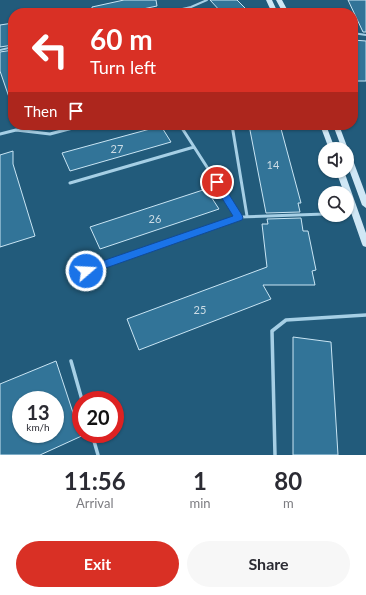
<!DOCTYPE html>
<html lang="en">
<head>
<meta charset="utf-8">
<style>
	body { margin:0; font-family:Lato,sans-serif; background:#f7f7f7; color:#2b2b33; height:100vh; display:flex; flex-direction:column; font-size:15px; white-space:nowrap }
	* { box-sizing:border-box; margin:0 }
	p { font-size:13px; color:#7c7c81 }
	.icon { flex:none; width:22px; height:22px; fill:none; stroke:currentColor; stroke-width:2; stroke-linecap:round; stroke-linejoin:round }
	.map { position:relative; height:455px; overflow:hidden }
	.drawer { display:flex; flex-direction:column; background:#fff; flex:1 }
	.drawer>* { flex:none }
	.hud { position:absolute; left:8px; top:8px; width:350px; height:122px; border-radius:16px; box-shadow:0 1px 3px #0004; background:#d93025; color:#fff; overflow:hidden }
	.tools { position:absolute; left:318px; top:142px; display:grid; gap:8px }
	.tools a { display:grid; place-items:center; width:36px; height:36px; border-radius:50%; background:#fff; box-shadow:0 1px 3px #0004; font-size:20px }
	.speed { position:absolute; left:12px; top:391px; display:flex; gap:8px; font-size:20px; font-weight:700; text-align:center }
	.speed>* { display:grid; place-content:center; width:52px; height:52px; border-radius:50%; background:#fff; box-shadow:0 1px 3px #0004; line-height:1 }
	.speed small { font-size:10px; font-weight:400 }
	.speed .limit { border:6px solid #d22; background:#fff; color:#111 }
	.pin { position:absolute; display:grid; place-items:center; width:34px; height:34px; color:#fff; margin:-17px; border:2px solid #fff; border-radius:50%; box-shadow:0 1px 4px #0007 }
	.me { position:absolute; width:44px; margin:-22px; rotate:71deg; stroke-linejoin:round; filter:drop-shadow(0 0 3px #0008) }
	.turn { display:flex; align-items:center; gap:14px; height:84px; padding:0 16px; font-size:18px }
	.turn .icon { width:52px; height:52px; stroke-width:2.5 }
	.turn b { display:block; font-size:28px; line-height:34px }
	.then { display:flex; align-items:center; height:38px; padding:0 16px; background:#0003; gap:8px; font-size:15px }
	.eta { display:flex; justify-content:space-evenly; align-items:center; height:68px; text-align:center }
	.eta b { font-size:24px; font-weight:700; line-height:28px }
	.action { display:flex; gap:8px; margin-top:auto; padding:8px 16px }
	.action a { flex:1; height:46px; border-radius:24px; background:#d93025; color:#fff; font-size:16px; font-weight:700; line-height:46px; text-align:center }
	.action a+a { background:#f7f7f7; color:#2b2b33 }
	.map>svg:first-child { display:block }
	.building { fill:#327498; stroke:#c9e5f4; fill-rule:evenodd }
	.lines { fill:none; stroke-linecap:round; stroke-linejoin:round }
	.service-far2 { stroke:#a6cfe5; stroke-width:2 }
	.service-far1 { stroke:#a6cfe5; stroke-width:3 }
	.service { stroke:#a6cfe5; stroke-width:3.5 }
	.secondary { fill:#cfe7f5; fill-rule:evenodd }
	.route { fill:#1a73e8; stroke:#114b97 }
	.labels { text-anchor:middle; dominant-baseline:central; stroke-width:4; stroke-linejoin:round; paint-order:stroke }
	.number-label { font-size:11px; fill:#ccdce5 }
</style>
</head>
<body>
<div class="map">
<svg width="366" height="455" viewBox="0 0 366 455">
	<rect width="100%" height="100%" fill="#225b7b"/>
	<path class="building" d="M124 0H156L157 6 124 13H92V7Z
		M210 0H237L250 13H222Z
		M348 0H366V32H363Z
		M13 23V45L0 47V25Z
		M353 40 366 41V81H357Z
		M13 50V102L11 103 0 71V52Z
		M249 125H280L301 203H298L300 212 266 213Z
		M161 126 171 142 70 171 62 153Z
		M13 151V164L35 236 0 247V155Z
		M206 189 219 209 100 249 90 227Z
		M301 218 303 231H308L316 270 312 271 315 285H263L271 299 139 350 127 319 267 267 262 224H268L267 219Z
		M293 337 331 342 338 455H293Z
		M56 361 80 434H86L40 455H0V384ZM21 400H55V434H21Z"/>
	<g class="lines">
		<path class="service-far2" d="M165 13 191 7 207 0
			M353 33 366 35
			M0 50 13 47"/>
		<path class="service-far1" d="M180 125 239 217 325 214
			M232 125 247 216
			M0 134 16 130 50 134 84 125
			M70 183 194 147
			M347 213 354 212
			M107 264 239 217"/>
		<path class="service" d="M86 271 110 263
			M71 361 82 400
			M92 434 98 455
			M275 455 272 331 286 320 366 315"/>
		<path class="secondary" d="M266 0H272L278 13H272Z
			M276 0H282L289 13H283Z
			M320 125H326L335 149H329Z
			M333 125H339L348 149 347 151V149H342Z
			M347 153 351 155 366 195V208L362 205 347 164Z
			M336 171H344L366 233V247L363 246 362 244 347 201V193H344Z"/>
	</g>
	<path class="route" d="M217 179 220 180 242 215 243 218 242 220 86 275 82 274 81 271 82 268 233 216 212 182Z"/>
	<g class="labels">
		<g class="number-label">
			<text x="117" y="148">27</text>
			<text x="273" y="164">14</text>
			<text x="155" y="218">26</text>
			<text x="200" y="309">25</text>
		</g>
	</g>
</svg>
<div class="tools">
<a><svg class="icon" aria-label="sound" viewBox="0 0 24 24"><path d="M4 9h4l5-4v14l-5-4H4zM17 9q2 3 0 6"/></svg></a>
<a><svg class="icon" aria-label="search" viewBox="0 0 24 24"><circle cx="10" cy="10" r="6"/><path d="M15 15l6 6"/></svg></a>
</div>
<div class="speed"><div>13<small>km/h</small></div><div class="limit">20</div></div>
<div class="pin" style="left:217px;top:182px;background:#d93025"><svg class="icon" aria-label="arrive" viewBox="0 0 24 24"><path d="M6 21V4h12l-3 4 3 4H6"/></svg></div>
<svg class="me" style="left:86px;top:271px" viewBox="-20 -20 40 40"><circle r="17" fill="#1a73e8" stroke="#fff" stroke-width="3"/><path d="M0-11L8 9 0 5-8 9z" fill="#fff"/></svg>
<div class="hud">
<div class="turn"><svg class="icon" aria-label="left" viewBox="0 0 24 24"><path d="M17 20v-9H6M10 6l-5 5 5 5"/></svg><div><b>60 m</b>Turn left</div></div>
<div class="then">Then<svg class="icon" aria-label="arrive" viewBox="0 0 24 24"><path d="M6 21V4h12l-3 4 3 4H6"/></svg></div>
</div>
</div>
<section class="drawer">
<div class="eta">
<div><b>11:56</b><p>Arrival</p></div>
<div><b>1</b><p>min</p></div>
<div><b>80</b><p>m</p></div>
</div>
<div class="action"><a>Exit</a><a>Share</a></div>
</section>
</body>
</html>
